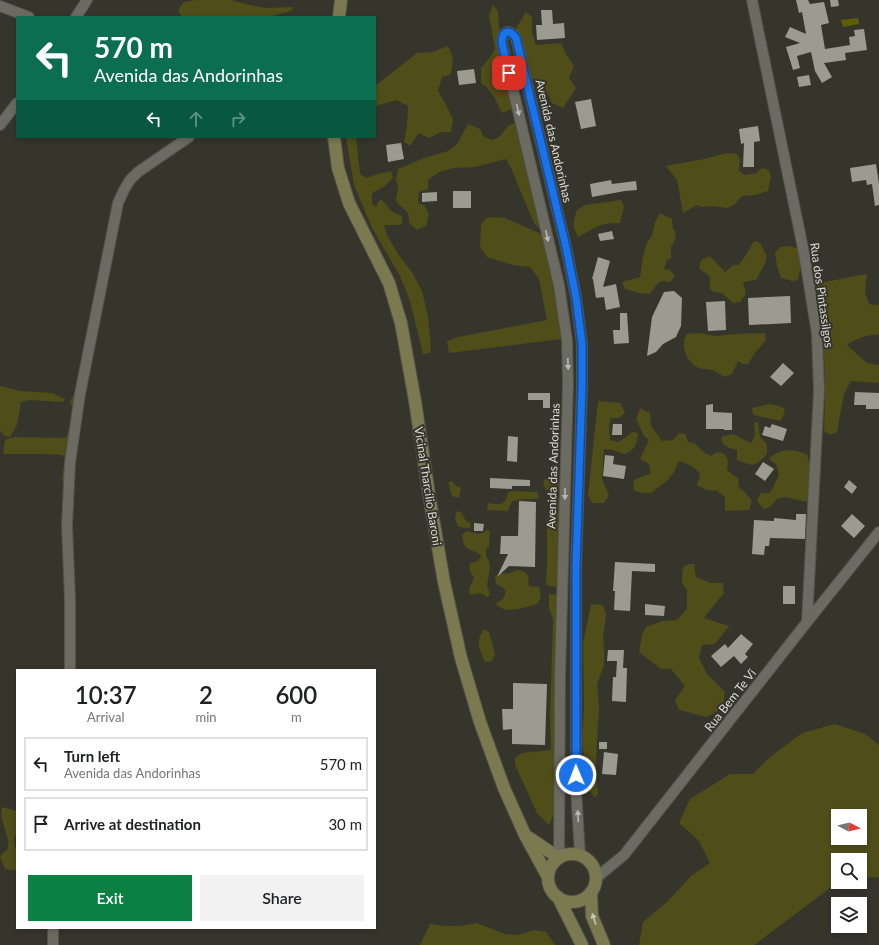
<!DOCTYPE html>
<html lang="en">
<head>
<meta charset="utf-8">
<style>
	body { margin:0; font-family:Lato,sans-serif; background:#f2f2f2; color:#202124; height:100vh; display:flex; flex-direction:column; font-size:15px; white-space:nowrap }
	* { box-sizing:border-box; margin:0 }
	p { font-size:13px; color:#757577 }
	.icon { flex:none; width:22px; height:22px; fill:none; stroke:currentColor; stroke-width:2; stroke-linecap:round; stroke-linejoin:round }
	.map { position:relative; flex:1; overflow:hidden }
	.details { position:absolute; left:16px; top:669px; width:360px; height:260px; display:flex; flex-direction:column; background:#fff; border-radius:0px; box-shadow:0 2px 6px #0003 }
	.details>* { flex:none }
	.guide { position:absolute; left:16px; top:16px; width:360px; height:122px; border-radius:0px; box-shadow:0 2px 6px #0003; background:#0b6e4f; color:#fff; overflow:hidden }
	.needle { width:26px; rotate:97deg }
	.controls { position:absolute; left:831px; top:809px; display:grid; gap:8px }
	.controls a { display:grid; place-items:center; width:36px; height:36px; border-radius:0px; background:#fff; box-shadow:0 2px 6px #0003; font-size:20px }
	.pin { position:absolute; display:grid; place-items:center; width:34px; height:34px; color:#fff; margin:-17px; border-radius:8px; box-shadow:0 2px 6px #0006 }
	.me { position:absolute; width:44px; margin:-22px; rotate:359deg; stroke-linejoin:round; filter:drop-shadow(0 0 3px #0008) }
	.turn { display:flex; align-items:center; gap:14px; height:84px; padding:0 12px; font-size:18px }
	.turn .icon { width:52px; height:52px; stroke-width:2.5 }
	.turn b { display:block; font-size:28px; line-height:34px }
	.lanes { display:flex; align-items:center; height:38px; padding:0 12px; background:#0003; justify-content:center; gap:20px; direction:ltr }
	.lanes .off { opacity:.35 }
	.eta { display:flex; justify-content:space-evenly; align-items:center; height:68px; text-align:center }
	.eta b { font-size:24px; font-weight:600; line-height:28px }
	.cta { display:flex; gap:8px; margin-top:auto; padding:8px 12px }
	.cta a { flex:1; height:46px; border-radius:0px; background:#0b8043; color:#fff; font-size:16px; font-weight:600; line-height:46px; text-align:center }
	.cta a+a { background:#f2f2f2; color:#202124 }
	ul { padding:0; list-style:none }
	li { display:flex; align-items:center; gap:12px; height:54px; margin:0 8px 6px; padding:0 4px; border:2px solid #e0e0e0; border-radius:0px }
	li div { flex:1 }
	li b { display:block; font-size:15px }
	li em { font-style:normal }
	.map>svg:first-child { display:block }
	.green { fill:#4f4d18; fill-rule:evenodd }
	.water { fill:#615d06 }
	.building { fill:#9b9b90 }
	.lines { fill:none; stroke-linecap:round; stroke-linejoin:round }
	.street-casing { stroke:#52514a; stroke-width:12 }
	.secondary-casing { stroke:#52514a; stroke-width:14 }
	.street { stroke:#6b6b61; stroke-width:10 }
	.secondary { stroke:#7b7950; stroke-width:12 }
	.oneway { fill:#b9b9b2 }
	.oneway2 { fill:#c8c7ba }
	.route-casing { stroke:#114b97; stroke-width:10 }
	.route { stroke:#1a73e8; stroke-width:7 }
	.labels { text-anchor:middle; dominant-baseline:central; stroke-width:4; stroke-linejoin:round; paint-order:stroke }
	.street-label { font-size:12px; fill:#dbdbd5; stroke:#35352c }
</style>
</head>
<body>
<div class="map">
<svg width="879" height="945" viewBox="0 0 879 945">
	<rect width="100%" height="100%" fill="#35352c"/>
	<path class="green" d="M196 0H231L245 4 266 8 294 7 291 11 268 17H182L178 10 184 2Z
		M493 5 498 11 501 54 511 96 512 109 502 113C496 101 493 91 481 83V68L491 56 495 49 489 15Z
		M526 12 532 17V33L536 45 561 43 566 54 574 66 569 78 576 88 563 108 552 103 544 86 530 77 523 49 516 28Z
		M448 46C454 58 454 62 450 75L442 77 438 91 445 103 453 119 451 132H441L429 138 419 133 410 146 404 142 407 126 408 106 396 100 375 106V86L417 53 432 52Z
		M515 123 523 151 540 222V229L534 223 518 185 511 168 506 159 475 167 454 168 439 172 428 180V189L419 192 418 203 424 205 429 214 426 226 417 230 409 223 408 213 396 201 398 187 396 180 398 169 424 158 448 151 457 144 468 124 480 129 484 137 492 140 499 137 508 126Z
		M346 137H356L360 174 367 178 378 174 391 171 393 178 385 186 372 193V204L376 207 380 199 385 203 391 211 402 216V224L398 225H384L387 235 398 254 412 272 422 291 428 316 431 347 430 353 423 354 410 301 400 276 372 228 354 185Z
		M727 153 737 154 740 160 739 171 745 175 756 173 762 168 769 170 771 177 768 191 756 195 742 196 734 205 727 208 712 206 701 207 697 205 683 213 677 180 666 166 704 159Z
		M621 200 624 207 620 223C615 223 610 223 606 224 596 225 587 233 578 237 572 226 573 221 577 210L585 205Z
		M660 213 672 219 673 229 676 232 675 240 671 247V258L667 260 664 269 670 270 675 276 670 282 661 281 656 285 650 294 639 293 625 289 622 282 640 277 643 256 647 242 652 236 655 222Z
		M488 217 505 218 541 234 553 272 561 339 449 353 447 341 458 337 547 320 539 279 530 267 513 265 487 257 480 247 481 224Z
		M754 241 760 243 767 256 764 266 756 280 743 282 746 294 740 302 733 303 722 293 713 292 710 289V277L699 268 701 260 710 256 725 272 733 265H739L747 253Z
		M788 246 798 248 801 264 798 280 792 281 781 278 777 266 775 253 780 247Z
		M867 274 865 292 869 304 879 305V335C868 334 856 339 847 345L867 363 879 365V383L851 381 844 394 837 432 830 435 824 431C825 402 826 373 823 344 821 324 815 303 818 283 835 281 850 276 867 274Z
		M698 333 716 336 736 334 765 333 766 340 755 353 748 364H743L738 361 732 374 725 377C721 375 716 371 711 370 707 369 703 370 699 368 687 363 679 345 687 334Z
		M1 386 20 391 52 393 65 399 63 402 29 400 21 402 17 425 10 437 5 436 0 431V387Z
		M77 396 67 482 63 484 62 478 65 459 62 455 45 454H3L5 440 15 437 66 438 70 426 73 407 70 403 72 397Z
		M598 401 621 403 625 413 619 418H611L609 426 610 440 618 442 626 437 632 432 638 433C637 445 635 450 624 454L613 450 604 449 602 479 609 495 604 503H592L588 495Z
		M769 404 779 406 784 408 785 411 781 421 753 415 752 408Z
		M640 408 650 413 651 426 662 441 673 440 679 433 685 434 688 442 694 443 705 453 711 456 717 452C728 453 729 460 727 470L733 475 738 478 739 488 745 492 752 501 749 510 725 511V497L717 491 707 490 697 485 700 474C695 467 688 464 679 461L674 472 668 480 651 493H642L633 490 634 480 651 473 649 464 640 459 649 440 644 436 636 419Z
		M758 422 760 437 767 444V454L758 463 751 465 737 460V450L729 448 723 444 721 437 733 434 751 443 755 436 754 423Z
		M792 450 807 454 811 470 807 502 785 497 777 499 769 508 763 509 757 500 761 493H770L779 475 776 464 770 460V457L781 451Z
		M551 476 562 477 563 491 556 492 553 489 546 490 543 483 544 480Z
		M452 481 456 486 461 488 459 498 452 496 448 482Z
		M513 491 537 492 539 497 537 499H524L512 501 508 511 488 510 487 508 488 503C502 505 505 506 508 492Z
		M563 498 560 582 556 587 546 585 547 565V527L549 502 551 499Z
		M457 511 461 512 466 521 470 523 471 526 469 528 459 527C455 522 454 517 457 511Z
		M487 530 490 531 489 547 486 549V556L489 561 490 567 487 585 490 594 488 597 480 593 470 595 469 589 471 585 474 578 469 569 470 563 476 562 482 556C471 547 464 554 462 535L466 531C474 533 481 536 487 530Z
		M689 564H694L696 577 711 583H723L724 593 704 618 716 622 729 626 715 644 702 645 699 658 707 674 725 692 722 709 706 717 679 710 675 700 685 686 671 669H661L639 652 642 635 646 627 662 621 677 620 687 609V590L682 583V576L683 567Z
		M516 570 523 571 528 575 529 586 539 587 541 598 537 604 519 609 505 610 495 604 503 599 506 591 502 587 496 584 495 577 500 573C506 574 510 574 516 570Z
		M549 594 559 595 556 802 553 816 549 825 537 813 515 765V758L522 753 551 750 550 720 553 619 549 609Z
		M591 604 603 605 606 615 603 638 604 649V665L597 684 599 706 596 761 598 794 595 797 588 789 584 782V762L582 738 584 709 583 644Z
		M484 629 489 632 495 654 492 661 485 662C479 648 475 642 484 629Z
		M835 724 865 734 879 745V877L860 878V860H838V882L754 945H639L643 922 667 902 692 875 710 863 699 841 679 823 690 799 730 774H753L770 757 802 733ZM838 816H860V838H838Z
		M2 807 17 811V832L14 840 15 848 17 849V870H13L5 869 0 856 7 850C8 846 9 843 8 839 5 828 0 819 2 807Z
		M476 923 490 928 505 934 518 935 534 930 546 932 555 945H420L430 924 444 926H460Z"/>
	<path class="water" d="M858 18 859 24 843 27 841 20Z"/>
	<path class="building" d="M796 0H808L810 4 824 2 829 23 821 25 825 49 850 45 849 37 855 36 854 30 864 29 867 50 845 53 846 60 824 63 832 77 822 83 815 71 811 52 797 56 800 68 793 70 786 47 800 43 785 37 790 27 806 34 802 12 799 13Z
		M830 0H838L839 6 831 7Z
		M541 10H552L553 24 564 23 565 38 537 40 536 25H542Z
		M474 69 476 83 459 85 457 71Z
		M809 75 811 85 799 87 797 77Z
		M591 99 596 126 581 129 575 102Z
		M758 126 760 141 754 142V167H743L744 143 741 144 739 129Z
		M401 143 404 159 388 162 386 145Z
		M876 164 879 184V205L875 206 872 184 867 185 866 180 852 182 850 168Z
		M611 180 612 184 636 181 637 190 625 191 592 197 590 184Z
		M453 191H471V208H453Z
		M437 192V201L422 202V193Z
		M612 231 614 239 600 241 598 234Z
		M598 257 610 261 603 287 616 284 620 307 606 310 604 297 596 298 593 279H592Z
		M674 291 682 298 681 326 676 337 663 344 656 352 647 356 652 317 664 292Z
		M790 296 791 323 749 325 748 298Z
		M725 301 726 330 708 331 706 302Z
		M620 313H627L629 343 614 344 613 330H620Z
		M783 363 794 373 781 386 770 377Z
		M855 392 879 393V409H866V405H854Z
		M528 393H550V408H543V400H528Z
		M713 404V412L732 413V430H724V429H706V405Z
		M613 424H622V435H612Z
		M772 424 787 429 783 441 762 435 765 426 770 428Z
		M508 436 518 437 517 462 507 461Z
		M605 455 614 456 613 464 626 466 624 479 603 476Z
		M763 462 774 469 765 481 755 474Z
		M490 478 530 480V486H512V489L490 488Z
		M849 480 857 487 852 494 844 487Z
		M519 501 536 502 535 567 509 566 497 577 508 554H500L501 536H518Z
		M796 514H806L805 539 770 538 769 546H765L764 555 752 554 754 520 774 521V518L796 520Z
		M852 514 865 526 854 538 841 526Z
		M474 523 484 524 483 531H474Z
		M615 562 655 564V572L632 571 630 611 614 610 615 591H613Z
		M783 586H795V604H783Z
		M645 604 665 606 664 616 645 615Z
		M741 634 753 644 745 654 748 657 741 664 734 656 721 667 711 656 725 644 728 648Z
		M608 650H624L623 668H627L626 702 612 701 613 677H616L617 661H607Z
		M513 683 547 684 545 745 512 744V729L503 730 502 709H513Z
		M599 742H607V749H599Z
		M604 752 618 754 616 775 602 774Z"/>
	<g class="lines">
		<g class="street-casing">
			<path id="street" d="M752 0 804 253 817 334 819 391 807 622
				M0 6 29 17
				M76 17 87 0
				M0 125 17 103
				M70 670V600L67 525 70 463 80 394 118 203 124 190 130 180 138 172 189 137
				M559 858 560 676 568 384 567 340 559 285 502 43C502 31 509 28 516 38L566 247 576 297 582 344V387L576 566V790L580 855
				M596 878 624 855 807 622 879 532
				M53 945V928"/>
		</g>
		<g class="secondary-casing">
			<path id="secondary" d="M339 17 341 0
				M334 137 338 168 349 203 389 283 401 323 415 401 430 501 444 582 461 658 480 722 504 788 525 835 548 877
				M528 837 559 858
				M548 878a24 24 0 1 1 48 0a24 24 0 1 1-48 0Z
				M591 892 592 916 604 945
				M558 897 582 945"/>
		</g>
		<use href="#street" class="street"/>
		<use href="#secondary" class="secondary"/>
	</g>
	<defs><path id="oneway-solid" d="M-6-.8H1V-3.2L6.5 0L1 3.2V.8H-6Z"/></defs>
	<g class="oneway">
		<use href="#oneway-solid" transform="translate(518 110) rotate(77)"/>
		<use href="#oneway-solid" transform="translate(547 236) rotate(77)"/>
		<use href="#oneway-solid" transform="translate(568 364) rotate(88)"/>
		<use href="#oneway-solid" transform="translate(565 494) rotate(91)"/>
		<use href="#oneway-solid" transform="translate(578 816) rotate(-93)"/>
	</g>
	<use class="oneway2" href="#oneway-solid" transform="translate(594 919) rotate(-108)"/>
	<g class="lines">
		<g class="route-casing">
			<path id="route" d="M509 73 502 43C502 31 509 28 516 38L566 247 576 297 582 344V387L576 566V775"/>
		</g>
		<use href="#route" class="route"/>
	</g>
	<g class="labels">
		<g class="street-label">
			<text transform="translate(554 141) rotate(77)">Avenida das Andorinhas</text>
			<text transform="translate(822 295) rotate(82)">Rua dos Pintassilgos</text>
			<text transform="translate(553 466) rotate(-88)">Avenida das Andorinhas</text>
			<text transform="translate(428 486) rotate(81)">Vicinal Tharcílio Baroni</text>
			<text transform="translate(730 700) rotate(-52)">Rua Bem Te Vi</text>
		</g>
	</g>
</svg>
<div class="controls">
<a><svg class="needle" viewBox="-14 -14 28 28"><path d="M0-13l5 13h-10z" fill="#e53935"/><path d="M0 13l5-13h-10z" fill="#757577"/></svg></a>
<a><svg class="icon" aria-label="search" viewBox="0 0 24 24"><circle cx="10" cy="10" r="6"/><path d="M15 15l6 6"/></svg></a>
<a><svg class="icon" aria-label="layers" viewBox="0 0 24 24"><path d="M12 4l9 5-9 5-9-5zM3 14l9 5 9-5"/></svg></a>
</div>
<div class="pin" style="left:509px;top:73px;background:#d93025"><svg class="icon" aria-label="arrive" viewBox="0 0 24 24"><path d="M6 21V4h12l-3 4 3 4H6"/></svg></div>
<svg class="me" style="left:576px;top:775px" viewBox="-20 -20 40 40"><circle r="17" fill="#1a73e8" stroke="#fff" stroke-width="3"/><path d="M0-11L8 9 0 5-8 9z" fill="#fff"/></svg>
<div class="guide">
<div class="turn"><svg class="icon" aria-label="left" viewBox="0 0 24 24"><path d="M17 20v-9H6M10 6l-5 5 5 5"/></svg><div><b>570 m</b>Avenida das Andorinhas</div></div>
<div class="lanes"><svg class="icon" aria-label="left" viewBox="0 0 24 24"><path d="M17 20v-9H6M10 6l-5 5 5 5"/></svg><svg class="icon off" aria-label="ahead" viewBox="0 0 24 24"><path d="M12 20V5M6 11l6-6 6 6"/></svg><svg class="icon off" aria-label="right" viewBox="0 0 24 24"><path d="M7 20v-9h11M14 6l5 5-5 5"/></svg></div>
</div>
<section class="details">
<div class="eta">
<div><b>10:37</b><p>Arrival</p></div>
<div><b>2</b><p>min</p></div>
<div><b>600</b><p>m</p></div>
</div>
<ul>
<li><svg class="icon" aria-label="left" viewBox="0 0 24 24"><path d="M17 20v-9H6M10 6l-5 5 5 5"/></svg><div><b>Turn left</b><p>Avenida das Andorinhas</p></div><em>570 m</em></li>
<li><svg class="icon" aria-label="arrive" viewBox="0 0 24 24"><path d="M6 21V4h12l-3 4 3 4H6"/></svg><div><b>Arrive at destination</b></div><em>30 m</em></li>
</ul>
<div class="cta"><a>Exit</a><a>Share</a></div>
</section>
</div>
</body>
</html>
